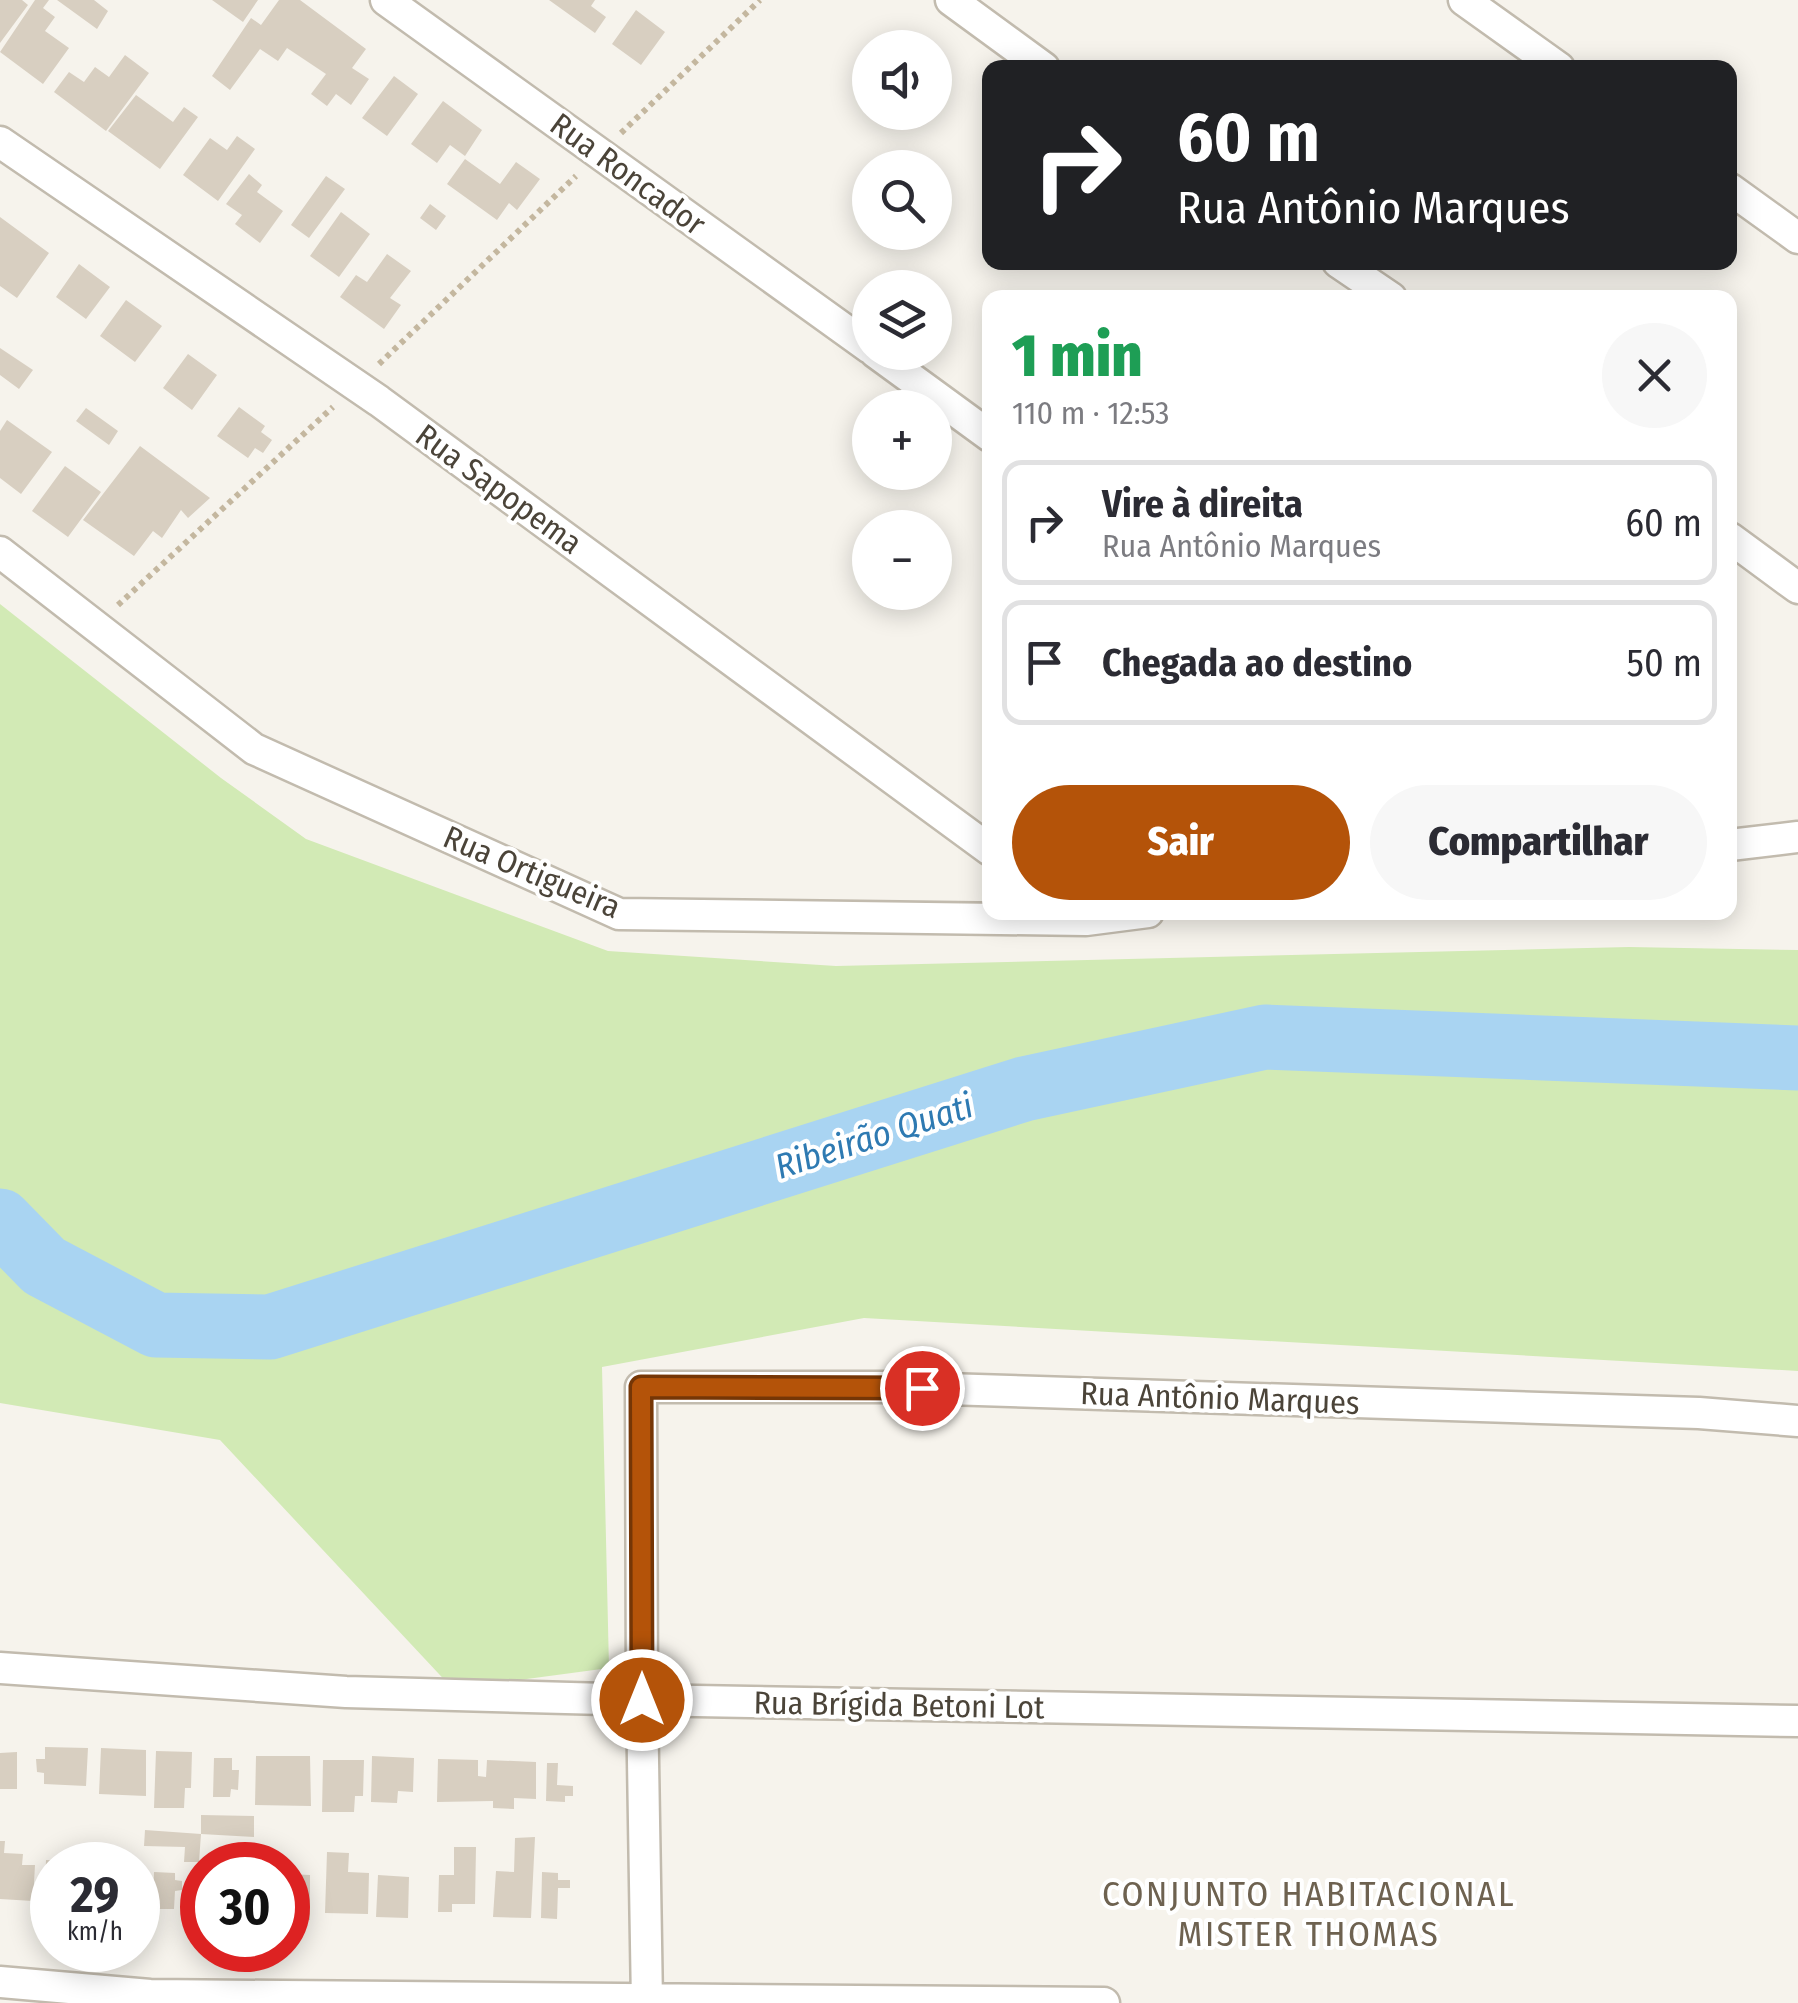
<!DOCTYPE html>
<html lang="pt">
<head>
<meta charset="utf-8">
<style>
	body { margin:0; font-family:"Fira Sans Condensed",sans-serif; background:#f7f7f7; color:#2b2b33; height:100vh; display:flex; flex-direction:column; font-size:38px; white-space:nowrap }
	* { box-sizing:border-box; margin:0 }
	p { font-size:32px; color:#7c7c81 }
	.icon { flex:none; width:55px; height:55px; fill:none; stroke:currentColor; stroke-width:2; stroke-linecap:round; stroke-linejoin:round }
	.map { position:relative; flex:1; overflow:hidden }
	.drawer { position:absolute; left:982px; top:290px; width:755px; height:630px; display:flex; flex-direction:column; background:#fff; border-radius:20px; box-shadow:0 5px 25px #0003 }
	.drawer>* { flex:none }
	.banner { position:absolute; left:982px; top:60px; width:755px; height:210px; border-radius:20px; box-shadow:0 5px 25px #0003; background:#202124; color:#fff; overflow:hidden }
	.fabs { position:absolute; left:852px; top:30px; display:grid; gap:20px }
	.fabs a { display:grid; place-items:center; width:100px; height:100px; border-radius:50%; background:#fff; box-shadow:0 5px 25px #0003; font-size:50px }
	.speed { position:absolute; left:30px; top:1842px; display:flex; gap:20px; font-size:50px; font-weight:700; text-align:center }
	.speed>* { display:grid; place-content:center; width:130px; height:130px; border-radius:50%; background:#fff; box-shadow:0 5px 25px #0003; line-height:1 }
	.speed small { font-size:25px; font-weight:400 }
	.speed .limit { border:15px solid #d22; background:#fff; color:#111 }
	.pin { position:absolute; display:grid; place-items:center; width:85px; height:85px; color:#fff; margin:-42px; border:5px solid #fff; border-radius:50%; box-shadow:0 2px 10px #0007 }
	.me { position:absolute; width:110px; margin:-55px; rotate:0deg; stroke-linejoin:round; filter:drop-shadow(0 0 8px #0008) }
	.turn { display:flex; align-items:center; gap:35px; height:210px; padding:0 30px; font-size:45px }
	.turn .icon { width:130px; height:130px; stroke-width:2.5 }
	.turn b { display:block; font-size:70px; line-height:85px }
	.round { display:grid; place-items:center; flex:none; width:105px; height:105px; border-radius:52px; background:#f7f7f7 }
	.overview { display:flex; align-items:center; justify-content:space-between; height:170px; padding:0 30px }
	h1 { font-size:60px; font-weight:800; line-height:75px; color:#1e9e55 }
	.cta { display:flex; gap:20px; margin-top:auto; padding:20px 30px }
	.cta a { flex:1; height:115px; border-radius:60px; background:#b45309; color:#fff; font-size:40px; font-weight:800; line-height:115px; text-align:center }
	.cta a+a { background:#f7f7f7; color:#2b2b33 }
	ul { padding:0; list-style:none }
	li { display:flex; align-items:center; gap:30px; height:125px; margin:0 20px 15px; padding:0 10px; border:5px solid #e1e1e2; border-radius:20px }
	li div { flex:1 }
	li b { display:block; font-size:38px }
	li em { font-style:normal }
	.map>svg:first-child { display:block }
	.green { fill:#d2eab5 }
	.lines { fill:none; stroke-linecap:round; stroke-linejoin:round }
	.river { stroke:#a9d4f2; stroke-width:65 }
	.building { fill:#d8cfc1 }
	.street-casing { stroke:#c2bbae; stroke-width:35 }
	.path { stroke:#c4b79f; stroke-width:6; stroke-dasharray:5 5; stroke-linecap:butt }
	.street { stroke:#fff; stroke-width:30 }
	.route-casing { stroke:#753606; stroke-width:25 }
	.route { stroke:#b45309; stroke-width:18 }
	.labels { text-anchor:middle; dominant-baseline:central; stroke-width:8; stroke-linejoin:round; paint-order:stroke }
	.street-label { font-size:32px; fill:#4b4439; stroke:#fff }
	.water-label { font-size:35px; font-style:italic; fill:#2e7ab2; stroke:#fff }
	.neighbourhood-label { font-size:35px; letter-spacing:2.5px; fill:#6e6250; stroke:#fff }
</style>
</head>
<body>
<div class="map">
<svg width="1798" height="2003" viewBox="0 0 1798 2003">
	<rect width="100%" height="100%" fill="#f6f3ec"/>
	<path class="green" d="M0 604 221 778 306 839 608 951 836 966 1629 947 1798 950V1371L864 1318 602 1367 609 1668 453 1689 220 1440 0 1403Z"/>
	<g class="lines">
		<path class="river" d="M0 1221 44 1266 156 1325 270 1327 1024 1089 1265 1037 1798 1058"/>
	</g>
	<path class="building" d="M0 0H22L28 5 0 43Z
		M35 0H49L43 8 55 17 45 31 69 48 43 84 0 52Z
		M57 0H94L108 11 97 29Z
		M212 0H258L243 22Z
		M279 0H300L366 49 352 68 369 79 351 105 336 94 327 106 311 94 326 74 287 48 278 61 260 49 230 90 212 76 251 18 261 25Z
		M549 0H595L591 6 606 17 595 33Z
		M636 10 665 32 641 65 612 44Z
		M125 55 149 73 106 131 54 92 69 72 84 82 95 67 109 77Z
		M394 76 418 94 387 136 362 118Z
		M136 95 173 122 184 107 198 117 160 169 108 131Z
		M443 101 482 130 465 156 450 145 437 163 411 144Z
		M237 136 255 149 218 201 183 175 210 138 227 150Z
		M465 159 500 184 516 162 540 179 517 210 509 203 497 220 447 184Z
		M249 174 262 185 257 192 283 211 260 243 235 224 242 215 226 204Z
		M326 176 345 189 309 238 291 225Z
		M430 204 446 216 436 230 420 218Z
		M341 212 370 234 339 277 310 256Z
		M0 217 49 253 17 298 0 286Z
		M387 254 411 271 390 298 401 305 384 329 340 297 356 275 367 282Z
		M79 264 110 287 86 319 56 297Z
		M126 300 162 326 135 362 100 336Z
		M0 348 33 370 19 389 0 375Z
		M188 354 217 375 192 410 163 388Z
		M239 407 265 426 261 432 272 440 263 453 255 448 248 458 217 436Z
		M86 408 118 431 109 445 76 421Z
		M7 420 52 452 21 494 0 478V431Z
		M140 446 210 498 188 518 181 510 162 538 153 531 134 556 83 520Z
		M65 466 101 492 68 537 32 511Z
		M45 1747 88 1748 86 1786 44 1784V1773L37 1772 36 1759H45Z
		M101 1748 146 1750V1796L99 1794Z
		M156 1751 192 1752 191 1788H185L184 1808H154Z
		M17 1752V1789H0V1753Z
		M256 1756H310L311 1806 255 1805Z
		M372 1756 414 1758 413 1792 398 1791 397 1803 371 1802Z
		M214 1758H232V1770H239L238 1790 231 1789 230 1797H213Z
		M438 1759 478 1760V1776L486 1777 487 1760 536 1762V1799L514 1798V1809L493 1808V1801L437 1802Z
		M323 1760H364L363 1796H355L354 1812H322Z
		M547 1763H558L557 1785 573 1786V1796H565V1802L546 1801Z
		M201 1815 254 1816V1837L201 1834Z
		M145 1830 201 1834 199 1862H184L185 1847 144 1846Z
		M535 1837 531 1918 493 1917 496 1871 514 1872 515 1838Z
		M0 1841H5L4 1853 23 1854 22 1865H35L33 1901 0 1899Z
		M454 1847H476L475 1904H452V1912H438L439 1875H454Z
		M327 1852 349 1853 348 1872 369 1873 368 1914 325 1913Z
		M46 1860 87 1862V1865H52V1910H44Z
		M154 1872 175 1873V1880L182 1881V1890L175 1891 174 1909H153Z
		M542 1872 558 1873V1880H570V1888H558L557 1919 541 1918Z
		M288 1874 310 1875V1920L288 1919Z
		M378 1875 409 1877 408 1918 376 1917Z"/>
	<g class="lines">
		<g class="street-casing">
			<path id="street" d="M386 0 870 348
				M951 0 1044 68
				M1464 0 1559 68
				M0 142 379 401 990 850
				M1730 189 1798 238
				M1338 262 1391 298
				M875 352 990 436
				M1730 538 1798 588
				M0 552 254 749 619 914 1086 920 1148 912
				M1730 845 1798 837
				M0 1668 346 1692 642 1700 1798 1721
				M0 1982 150 1995 1104 2003
				M647 2003 642 1700 641 1387H883L1699 1413 1798 1421"/>
		</g>
		<path class="path" d="M621 133 760 0
			M379 364 576 176
			M118 605 333 407"/>
		<use href="#street" class="street"/>
	</g>
	<g class="lines">
		<g class="route-casing">
			<path id="route" d="M642 1700 641 1387 922 1388"/>
		</g>
		<use href="#route" class="route"/>
	</g>
	<g class="labels">
		<g class="street-label">
			<text transform="translate(628 174) rotate(36)">Rua Roncador</text>
			<text transform="translate(499 489) rotate(36)">Rua Sapopema</text>
			<text transform="translate(532 872) rotate(23)">Rua Ortigueira</text>
			<text transform="translate(1220 1398) rotate(2)">Rua Antônio Marques</text>
			<text transform="translate(899 1705) rotate(1)">Rua Brígida Betoni Lot</text>
		</g>
		<g class="water-label">
			<text transform="translate(874 1136) rotate(-18)">Ribeirão Quati</text>
		</g>
		<g class="neighbourhood-label">
			<text x="1309" y="1894">CONJUNTO HABITACIONAL<tspan x="1309" dy="40">MISTER THOMAS</tspan></text>
		</g>
	</g>
</svg>
<div class="fabs">
<a><svg class="icon" aria-label="sound" viewBox="0 0 24 24"><path d="M4 9h4l5-4v14l-5-4H4zM17 9q2 3 0 6"/></svg></a>
<a><svg class="icon" aria-label="search" viewBox="0 0 24 24"><circle cx="10" cy="10" r="6"/><path d="M15 15l6 6"/></svg></a>
<a><svg class="icon" aria-label="layers" viewBox="0 0 24 24"><path d="M12 4l9 5-9 5-9-5zM3 14l9 5 9-5"/></svg></a>
<a>+</a>
<a>−</a>
</div>
<div class="speed"><div>29<small>km/h</small></div><div class="limit">30</div></div>
<div class="pin" style="left:922px;top:1388px;background:#d93025"><svg class="icon" aria-label="arrive" viewBox="0 0 24 24"><path d="M6 21V4h12l-3 4 3 4H6"/></svg></div>
<svg class="me" style="left:642px;top:1700px" viewBox="-20 -20 40 40"><circle r="17" fill="#b45309" stroke="#fff" stroke-width="3"/><path d="M0-11L8 9 0 5-8 9z" fill="#fff"/></svg>
<div class="banner">
<div class="turn"><svg class="icon" aria-label="right" viewBox="0 0 24 24"><path d="M7 20v-9h11M14 6l5 5-5 5"/></svg><div><b>60 m</b>Rua Antônio Marques</div></div>
</div>
<section class="drawer">
<div class="overview"><div><h1>1 min</h1><p>110 m · 12:53</p></div><a class="round"><svg class="icon" aria-label="close" viewBox="0 0 24 24"><path d="M6 6l12 12M18 6L6 18"/></svg></a></div>
<ul>
<li><svg class="icon" aria-label="right" viewBox="0 0 24 24"><path d="M7 20v-9h11M14 6l5 5-5 5"/></svg><div><b>Vire à direita</b><p>Rua Antônio Marques</p></div><em>60 m</em></li>
<li><svg class="icon" aria-label="arrive" viewBox="0 0 24 24"><path d="M6 21V4h12l-3 4 3 4H6"/></svg><div><b>Chegada ao destino</b></div><em>50 m</em></li>
</ul>
<div class="cta"><a>Sair</a><a>Compartilhar</a></div>
</section>
</div>
</body>
</html>
